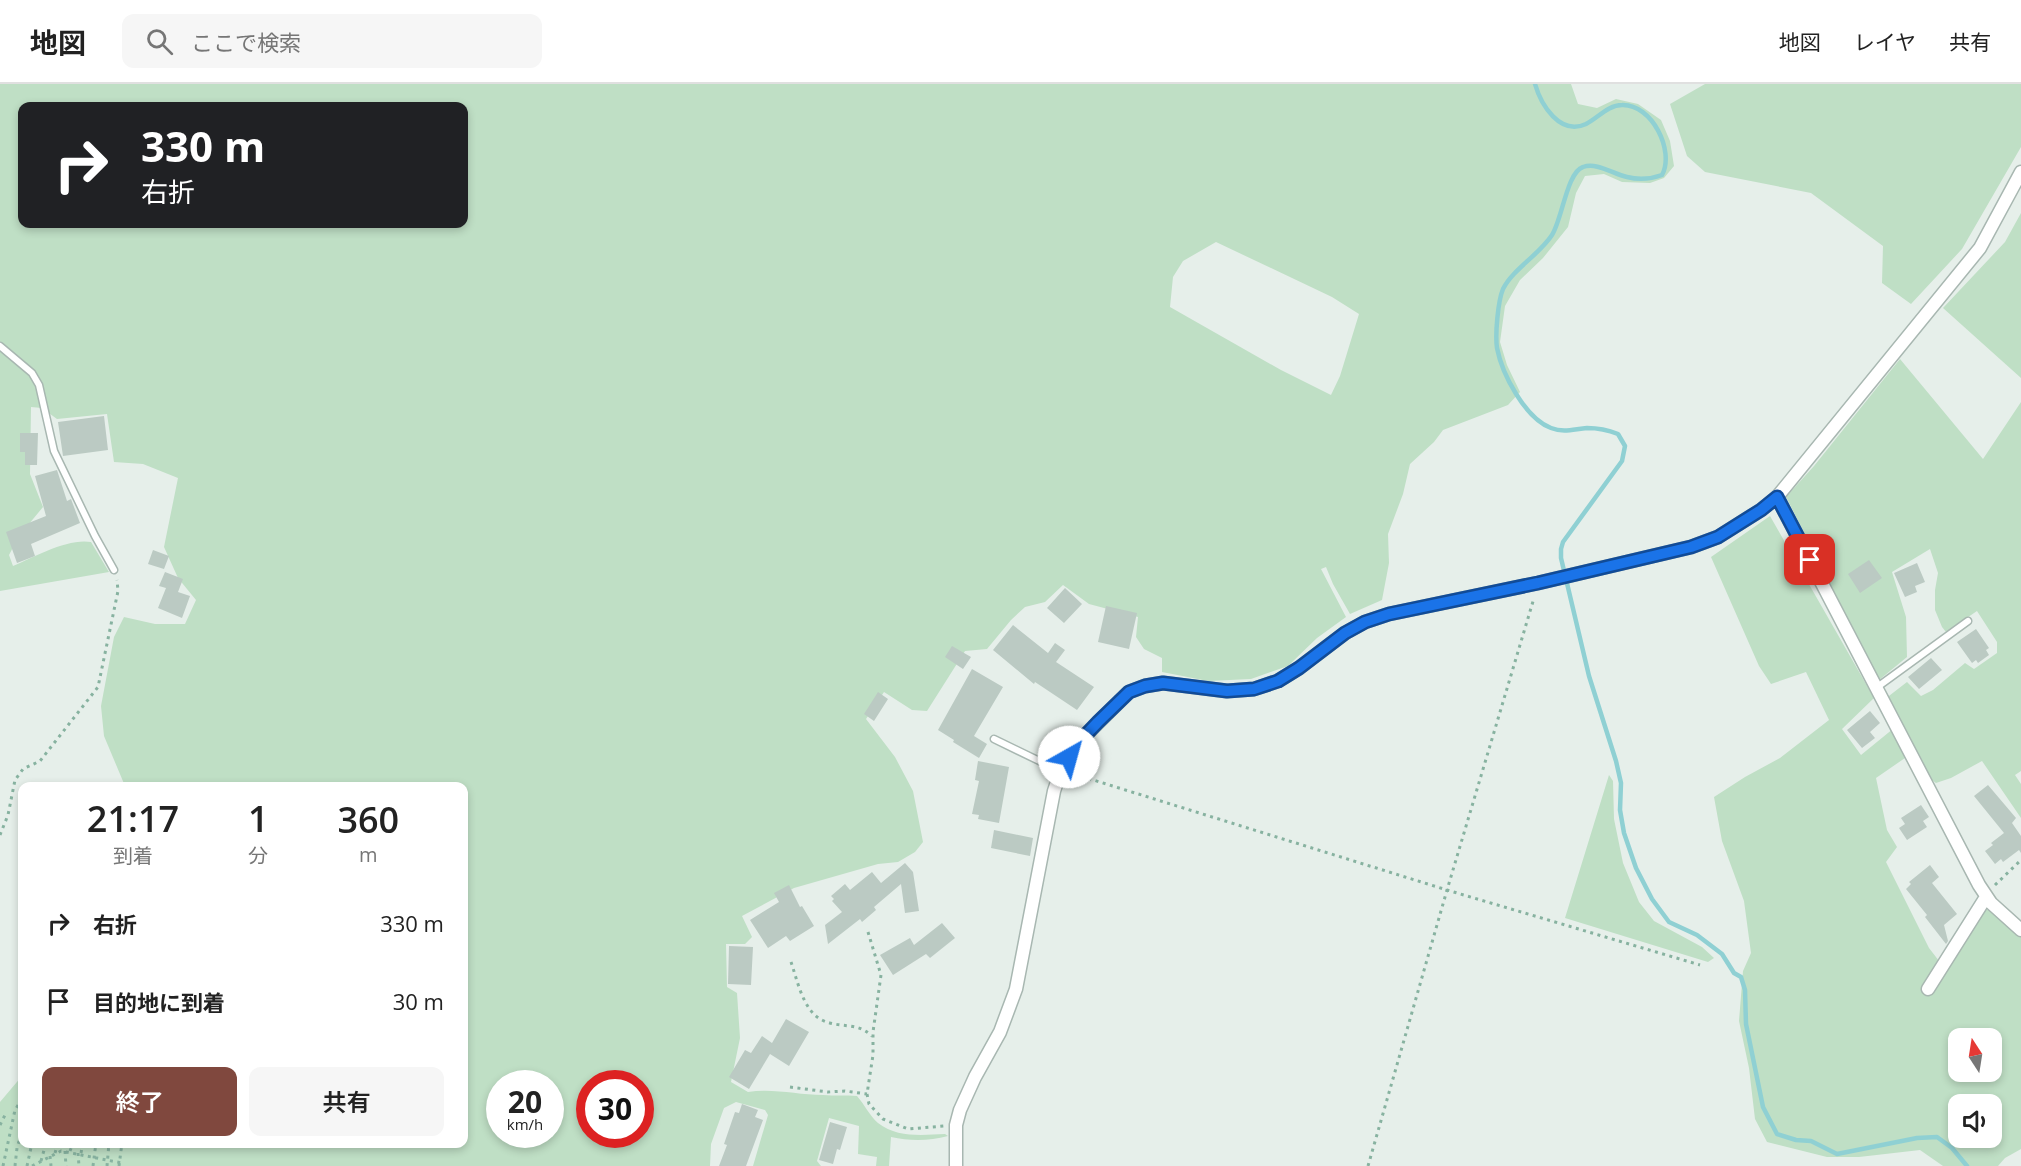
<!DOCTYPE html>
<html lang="ja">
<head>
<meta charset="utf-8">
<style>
	body { margin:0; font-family:"Open Sans","Noto Sans JP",sans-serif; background:#f6f6f6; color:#222; height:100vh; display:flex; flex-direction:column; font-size:22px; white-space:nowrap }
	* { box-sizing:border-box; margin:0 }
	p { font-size:20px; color:#767676 }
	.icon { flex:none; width:33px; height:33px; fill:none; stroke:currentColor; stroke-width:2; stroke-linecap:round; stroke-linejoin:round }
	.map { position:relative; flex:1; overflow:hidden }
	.sheet { position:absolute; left:18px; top:698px; width:450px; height:366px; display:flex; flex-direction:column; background:#fff; border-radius:12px; box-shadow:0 3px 9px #0003 }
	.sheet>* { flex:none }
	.hud { position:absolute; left:18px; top:18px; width:450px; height:126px; border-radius:12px; box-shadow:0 3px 9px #0003; background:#202124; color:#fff; overflow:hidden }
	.needle { width:39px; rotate:348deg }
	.tools { position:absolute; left:1948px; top:944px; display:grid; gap:12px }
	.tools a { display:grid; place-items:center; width:54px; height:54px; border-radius:12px; background:#fff; box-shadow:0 3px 9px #0003; font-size:30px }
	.speed { position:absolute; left:486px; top:986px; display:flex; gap:12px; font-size:30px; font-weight:700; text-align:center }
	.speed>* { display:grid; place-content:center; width:78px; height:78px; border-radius:50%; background:#fff; box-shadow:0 3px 9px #0003; line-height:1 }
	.speed small { font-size:15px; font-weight:400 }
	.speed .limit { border:9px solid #d22; background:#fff; color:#111 }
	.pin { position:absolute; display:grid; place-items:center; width:51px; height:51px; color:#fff; margin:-26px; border-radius:12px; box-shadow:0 3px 9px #0006 }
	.me { position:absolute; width:66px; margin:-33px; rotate:38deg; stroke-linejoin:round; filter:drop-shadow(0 0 4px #0008) }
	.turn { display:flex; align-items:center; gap:21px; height:126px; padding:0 24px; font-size:27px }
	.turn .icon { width:78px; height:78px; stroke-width:2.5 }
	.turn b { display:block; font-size:42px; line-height:51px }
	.eta { display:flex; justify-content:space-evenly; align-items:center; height:102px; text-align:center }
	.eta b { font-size:36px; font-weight:600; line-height:42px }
	.action { display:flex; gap:12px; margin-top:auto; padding:12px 24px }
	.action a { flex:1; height:69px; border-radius:12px; background:#80483e; color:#fff; font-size:24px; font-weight:600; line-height:69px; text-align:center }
	.action a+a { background:#f6f6f6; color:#222 }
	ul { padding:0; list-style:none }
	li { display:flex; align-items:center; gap:18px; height:78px; padding:0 24px }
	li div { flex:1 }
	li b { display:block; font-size:22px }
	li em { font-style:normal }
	header { display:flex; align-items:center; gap:36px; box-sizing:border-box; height:84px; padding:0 30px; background:#fff; border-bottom:2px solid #e0e0e0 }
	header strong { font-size:28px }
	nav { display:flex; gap:33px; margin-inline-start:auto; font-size:21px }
	.search { width:420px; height:54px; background:#f6f6f6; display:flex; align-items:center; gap:15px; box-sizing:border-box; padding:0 21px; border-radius:12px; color:#767676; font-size:22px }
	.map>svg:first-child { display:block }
	.green { fill:#bfdfc5; fill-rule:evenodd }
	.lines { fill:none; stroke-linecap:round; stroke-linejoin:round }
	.stream { stroke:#8fd0d3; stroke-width:4.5 }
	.building { fill:#bbcac3 }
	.lane-casing { stroke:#a8b7b1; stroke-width:9 }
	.street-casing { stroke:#a8b7b1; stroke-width:15 }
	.path { stroke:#87b2a0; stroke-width:3; stroke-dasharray:3 4.5; stroke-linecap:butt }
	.lane { stroke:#fff; stroke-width:6 }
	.street { stroke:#fff; stroke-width:12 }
	.route-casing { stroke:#114b97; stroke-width:15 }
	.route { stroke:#1a73e8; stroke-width:10 }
</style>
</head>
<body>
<header>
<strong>地図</strong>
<div class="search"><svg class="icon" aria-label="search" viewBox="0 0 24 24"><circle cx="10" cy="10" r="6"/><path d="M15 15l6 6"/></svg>ここで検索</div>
<nav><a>地図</a><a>レイヤ</a><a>共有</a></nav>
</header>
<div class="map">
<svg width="2021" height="1082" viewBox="0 0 2021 1082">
	<rect width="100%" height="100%" fill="#e6efea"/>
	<path class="green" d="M0 0H1571L1578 20 1597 24 1616 15 1638 20 1661 36 1670 57 1674 82 1664 94 1650 99 1622 98 1604 90 1585 92 1576 109 1568 143 1543 174 1520 196 1505 222 1500 258 1507 281 1520 308 1508 321 1443 346 1434 358 1410 380 1403 410 1388 450 1389 479 1382 516 1350 530 1333 500 1326 483 1321 485 1346 533 1317 554 1288 582 1251 595 1208 597 1162 588V574L1144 565 1136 553 1138 533 1089 520 1063 501 1045 518 1025 523 1011 536 987 565 965 567 927 627 912 626 884 608 866 635 895 673 913 707 923 758 915 768 898 778 878 780 794 804 742 832 752 853 745 860H726L727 903 737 909 740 954 731 998 748 1008C773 1004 798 1011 823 1011 835 1012 845 1011 857 1012 864 1020 870 1032 878 1039 897 1054 922 1051 945 1050L948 1052C929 1057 910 1057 891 1053L889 1082H876L877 1073 858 1070 859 1042 829 1034 817 1077 821 1082H753L768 1031 765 1026 736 1018 724 1024 711 1060 710 1082H0V1018L22 992V1059H464V702H125L104 652 101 622 114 553 124 533 155 540H185L196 516 178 494 164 463 178 394 143 380 114 378 107 330 57 335 42 324 31 323 30 390 43 423 19 452 9 471 13 482C34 473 68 454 91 458L109 488 0 507ZM22 22H464V140H22ZM1216 158 1332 213 1359 230 1340 292 1331 311 1281 286 1170 223 1173 193 1183 177ZM500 999H550V1050H500ZM590 999H640V1050H590Z
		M1705 0H2021V63L1962 165 1911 220 1882 199 1883 162 1811 109 1705 88 1687 72 1670 20Z
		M2021 129V294L1943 224 2005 158Z
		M1900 275 1983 375 2021 318V687L2015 691 2021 700V734L1982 677 1951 694 1936 699 1905 674 1876 694 1887 746 1897 763 1886 778 1929 864 1946 886 1984 826H1991L2021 852V1065L2005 1074 1998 1082H1943L1920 1066 1859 1073H1827L1767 1058 1755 1035 1749 984 1739 937 1743 887 1751 869 1744 817 1722 757 1714 713 1745 693 1780 674 1829 636 1806 588 1771 600 1759 582 1711 473 1770 432 1874 614 1842 645 1861 671 1899 640 1885 615 1907 598 1921 612 1933 606 1965 579 1974 585 1997 569V558L1977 527 1946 548 1942 543 1935 526V506L1938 489 1930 465 1892 488 1906 533 1907 573 1879 596 1786 413 1814 382ZM1959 954H1992V987H1959ZM1959 1020H1992V1053H1959Z
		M1609 691 1613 697 1614 735 1623 779 1639 818 1654 837 1702 863 1714 874 1708 878 1565 834Z"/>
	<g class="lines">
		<path class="stream" d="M1535 0C1541 21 1560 52 1586 40 1598 34 1608 21 1622 21 1652 20 1675 67 1662 91 1651 95 1639 96 1627 93 1613 90 1597 78 1583 83 1567 88 1562 136 1552 151 1539 171 1513 185 1503 205 1498 217 1495 250 1497 264 1502 290 1525 334 1551 344 1564 349 1574 345 1587 344 1598 344 1608 346 1618 350L1625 362 1622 377 1563 458 1561 465V474L1589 592 1616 677 1621 699 1620 726 1624 749 1636 784 1652 815 1669 838 1697 851 1722 870 1734 889 1741 893 1745 906 1746 940 1763 1023 1777 1050 1796 1056 1811 1057 1837 1070 1917 1054 1937 1053 1952 1064 1967 1082"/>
	</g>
	<path class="building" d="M104 332 108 366 63 372 58 338Z
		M20 349H38L37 381H25V368H20Z
		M57 386 67 417 71 415 80 439 31 460 35 472 17 479 6 448 46 432 35 392Z
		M153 466 169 472 164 485 148 480Z
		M1869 476 1882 494 1860 509 1848 490Z
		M1917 479 1925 498 1915 502 1917 508 1905 513 1894 489Z
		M165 488 183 495 178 508 190 512 182 534 158 524 166 504 159 502Z
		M1065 504 1082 520 1064 539 1047 524Z
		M1106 522 1137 529 1129 565 1098 558Z
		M1013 541 1048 569 1055 559 1065 566 1056 578 1094 603 1077 626 1035 598 1034 600 993 566Z
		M1976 545 1989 564 1986 566 1989 571 1978 579 1976 576 1972 579 1957 558Z
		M952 562 971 573 963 585 945 573Z
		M1931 574 1942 586 1919 605 1908 593Z
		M972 585 1003 603 974 652 987 660 979 674 953 658 954 656 938 646Z
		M878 608 888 615 874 637 864 630Z
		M1870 627 1880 639 1870 648 1875 654 1862 664 1847 646Z
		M978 677 1009 683 999 739 978 735 979 731 972 730 979 697 975 696Z
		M1988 701 2016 734 2012 739 2021 752V769L2019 766 2003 778 2001 775 1995 780 1985 767 1993 761 1991 759 2004 749 1974 712Z
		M1921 721 1929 733 1923 737 1927 743 1907 756 1899 744 1905 740 1901 734Z
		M994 746 1033 754 1030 772 991 764Z
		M905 779 913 788 919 827 905 829 901 800 874 823 876 826 862 838 860 835 828 860 825 841 842 828 832 817 834 815 831 812 845 800 850 806 872 788 881 799Z
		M1930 781 1939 793 1932 799 1957 830 1944 841 1948 857 1946 860 1925 833 1927 831 1906 805 1911 800 1909 798Z
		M789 801 800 823 802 822 814 842 790 857 786 852 768 864 750 836 779 818 774 809Z
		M942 839 955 854 930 874 926 870 893 891 880 871 910 854 914 861Z
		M729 862 753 863 751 901 728 900Z
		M786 935 809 948 789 982 770 970 749 1005 729 993 745 966 751 969 762 952 772 959Z
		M742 1020 758 1026 755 1033 763 1036 746 1082H719L727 1061 724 1060 735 1028 739 1029Z
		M830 1038 847 1043 840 1066 837 1065 833 1080 819 1076Z"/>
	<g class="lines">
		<g class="lane-casing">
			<path id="lane" d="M0 262 32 289 39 301 54 367 95 452 114 486
				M1876 604 1968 537
				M994 655 1060 687"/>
		</g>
		<g class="street-casing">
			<path id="street" d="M1777 413 1979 801 1991 819 2021 846
				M1928 905 1986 813
				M956 1082V1041L960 1026 975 993 1000 948 1016 905 1054 707 1061 686 1077 660 1129 608 1145 602 1163 599 1227 607 1254 605 1278 597 1299 584 1345 549 1365 538 1389 530 1538 499 1691 463 1718 453 1761 426 1777 413 1980 164 2021 88"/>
		</g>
		<path class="path" d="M1074 690 1447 806 1700 881
			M0 751 8 731 15 696 23 685 40 677 98 603 118 507 117 496
			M1995 801 2021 776
			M868 848 881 891 873 948V971L867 1010 869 1020 883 1035 908 1045 944 1042
			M791 878C797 895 803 927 822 936 840 945 856 937 872 952
			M790 1003 828 1008 845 1007 867 1010
			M0 1041 5 1031
			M65 1067 66 1082
			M70 1067 73 1059
			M55 1069 58 1059
			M78 1069 79 1082
			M81 1069 83 1059
			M50 1072 51 1082
			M41 1077 46 1059
			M3 1082 15 1026 22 1015
			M15 1082 17 1064 22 1047
			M27 1082 32 1059
			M32 1082 61 1067 122 1079
			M93 1082 96 1059
			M107 1082 109 1059
			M119 1082 122 1059
			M1368 1082 1447 806 1534 514"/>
		<use href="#lane" class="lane"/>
		<use href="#street" class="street"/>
	</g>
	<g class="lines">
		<g class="route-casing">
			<path id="route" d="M1069 673 1077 660 1098 638 1129 608 1145 602 1163 599 1227 607 1254 605 1278 597 1299 584 1345 549 1365 538 1389 530 1538 499 1691 463 1718 453 1761 426 1777 413 1810 476"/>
		</g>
		<use href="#route" class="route"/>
	</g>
</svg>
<div class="tools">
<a><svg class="needle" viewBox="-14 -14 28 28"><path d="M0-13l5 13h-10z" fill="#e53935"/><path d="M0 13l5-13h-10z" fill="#767676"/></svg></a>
<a><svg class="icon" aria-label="sound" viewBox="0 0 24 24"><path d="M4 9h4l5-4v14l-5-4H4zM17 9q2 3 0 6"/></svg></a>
</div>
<div class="speed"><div>20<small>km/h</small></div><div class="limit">30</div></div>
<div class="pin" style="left:1810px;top:476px;background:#d93025"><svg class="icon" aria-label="arrive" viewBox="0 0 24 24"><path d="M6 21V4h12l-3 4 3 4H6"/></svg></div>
<svg class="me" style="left:1069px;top:673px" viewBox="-20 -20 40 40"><circle r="19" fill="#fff"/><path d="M0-13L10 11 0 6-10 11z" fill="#1a73e8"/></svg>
<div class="hud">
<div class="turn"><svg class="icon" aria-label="right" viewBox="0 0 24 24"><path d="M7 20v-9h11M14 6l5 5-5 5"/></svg><div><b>330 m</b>右折</div></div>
</div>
<section class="sheet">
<div class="eta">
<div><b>21:17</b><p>到着</p></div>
<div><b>1</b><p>分</p></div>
<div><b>360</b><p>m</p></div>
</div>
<ul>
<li><svg class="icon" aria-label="right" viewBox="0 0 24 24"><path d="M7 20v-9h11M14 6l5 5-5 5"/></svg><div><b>右折</b></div><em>330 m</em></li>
<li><svg class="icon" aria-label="arrive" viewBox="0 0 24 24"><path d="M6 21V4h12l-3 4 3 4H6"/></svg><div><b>目的地に到着</b></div><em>30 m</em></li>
</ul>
<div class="action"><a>終了</a><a>共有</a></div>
</section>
</div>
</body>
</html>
